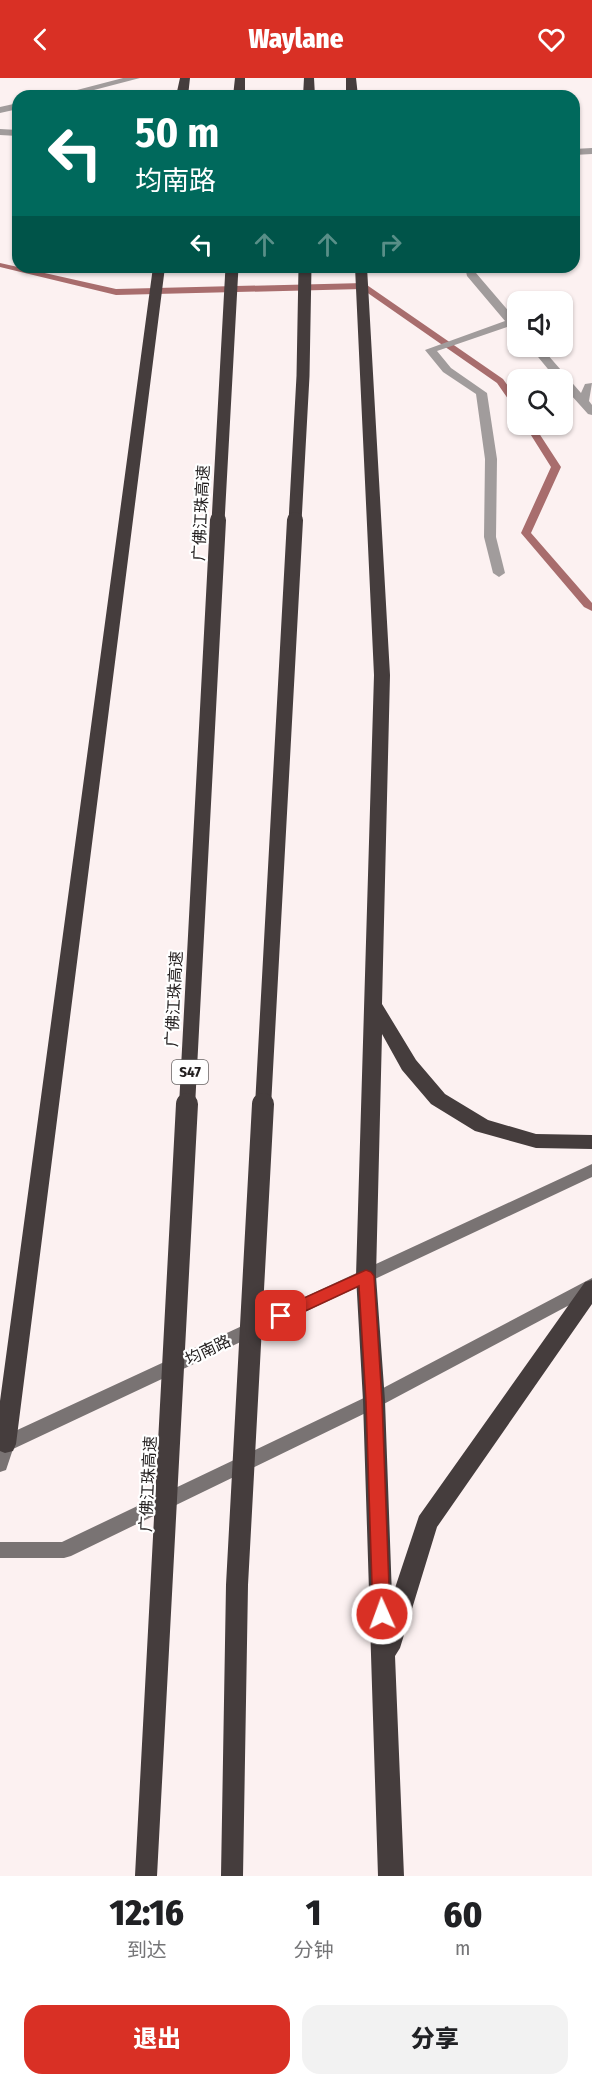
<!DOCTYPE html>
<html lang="zh">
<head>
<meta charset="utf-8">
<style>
	body { margin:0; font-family:"Fira Sans Condensed","Noto Sans SC",sans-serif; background:#f2f2f2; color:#202124; height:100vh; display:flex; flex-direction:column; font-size:22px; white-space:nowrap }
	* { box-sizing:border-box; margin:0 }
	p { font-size:20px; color:#757577 }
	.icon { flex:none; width:33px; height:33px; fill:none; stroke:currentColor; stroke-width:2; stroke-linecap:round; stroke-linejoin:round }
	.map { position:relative; height:1798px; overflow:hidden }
	.details { display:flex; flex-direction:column; background:#fff; flex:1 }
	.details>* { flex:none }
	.guide { position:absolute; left:12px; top:12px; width:568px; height:183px; border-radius:18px; box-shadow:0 2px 4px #0004; background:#00695c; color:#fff; overflow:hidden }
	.tools { position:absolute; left:507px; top:213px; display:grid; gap:12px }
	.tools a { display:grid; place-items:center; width:66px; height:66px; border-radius:12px; background:#fff; box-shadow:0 2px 4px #0004; font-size:30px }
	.pin { position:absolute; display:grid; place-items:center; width:51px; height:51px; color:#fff; margin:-26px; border-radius:12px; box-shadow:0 3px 9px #0006 }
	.me { position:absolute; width:66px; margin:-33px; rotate:358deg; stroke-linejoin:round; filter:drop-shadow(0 0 4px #0008) }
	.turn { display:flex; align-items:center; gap:21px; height:126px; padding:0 24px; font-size:27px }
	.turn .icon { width:78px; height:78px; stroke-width:2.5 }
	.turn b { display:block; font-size:42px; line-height:51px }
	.lanes { display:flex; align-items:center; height:57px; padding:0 24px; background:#0003; justify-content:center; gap:30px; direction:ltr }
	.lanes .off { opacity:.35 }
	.eta { display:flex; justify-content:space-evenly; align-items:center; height:102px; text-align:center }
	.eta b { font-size:36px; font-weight:800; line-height:42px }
	.cta { display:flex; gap:12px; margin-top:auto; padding:12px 24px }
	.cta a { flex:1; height:69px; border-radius:18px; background:#d93025; color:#fff; font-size:24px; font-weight:800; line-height:69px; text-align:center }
	.cta a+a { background:#f2f2f2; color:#202124 }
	header { display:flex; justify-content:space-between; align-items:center; height:78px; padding:0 24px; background:#d93025; color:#fff; font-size:27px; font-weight:800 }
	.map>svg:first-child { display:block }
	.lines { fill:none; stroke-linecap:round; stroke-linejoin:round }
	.stream { fill:#a86d6d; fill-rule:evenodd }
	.minor { fill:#a19c9c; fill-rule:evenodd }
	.tertiary { fill:#a19c9c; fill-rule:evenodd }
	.secondary { fill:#797373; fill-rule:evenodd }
	.motorway { fill:#453d3d; fill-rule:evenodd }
	.motorway-bridge-far2 { stroke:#453d3d; stroke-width:13 }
	.motorway-bridge-far1 { stroke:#453d3d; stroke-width:16 }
	.motorway-bridge { stroke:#453d3d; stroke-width:22 }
	.route { fill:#d93025; stroke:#8d1f18; stroke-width:1.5 }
	.labels { text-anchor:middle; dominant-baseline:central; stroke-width:4.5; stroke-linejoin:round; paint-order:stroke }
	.shield { fill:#fff; stroke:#666363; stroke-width:1.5 }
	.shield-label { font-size:15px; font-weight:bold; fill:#242020 }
	.street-label { font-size:16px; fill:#242020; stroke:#fff }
</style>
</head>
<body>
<header><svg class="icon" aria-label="back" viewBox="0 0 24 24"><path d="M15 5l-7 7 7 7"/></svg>Waylane<svg class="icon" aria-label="heart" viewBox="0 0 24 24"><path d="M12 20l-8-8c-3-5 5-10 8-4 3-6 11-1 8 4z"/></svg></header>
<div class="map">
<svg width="592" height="1798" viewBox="0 0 592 1798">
	<rect width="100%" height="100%" fill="#fcf1f1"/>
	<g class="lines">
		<path class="stream" d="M0 185 116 211 364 205 503 301 518 322V332L515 331 497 305 362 211 116 217 0 189Z
			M524 346H533L561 389 531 455 592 525V533L584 529 521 455 551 389Z"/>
		<path class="minor" d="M0 51 18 52V58L0 57Z
			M592 70V76L574 77V71Z
			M465 189H475L476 195 518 244V253L510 248 437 273 451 290 487 315 497 381 496 459 505 495 499 499 493 495 484 459 485 381 476 316 443 294 425 272 505 243 467 198Z
			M529 268H540L581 315 585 306 592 305 589 323 592 327V337L588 336 562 307V302H557Z"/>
		<path class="tertiary" d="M123 0H140L71 18H54Z
			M18 25V31L0 35V29Z"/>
		<path class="secondary" d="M592 1086V1099L13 1371 6 1392 0 1394V1360Z
			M592 1200V1215L380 1328 71 1478 64 1480H0V1464H62L368 1318Z"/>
		<path class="motorway" d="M180 0H190L188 18H176Z
			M235 0H245V18H233Z
			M304 0H314L315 18H303Z
			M346 0H356L358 18H346Z
			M153 189H165L16 1366 13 1373 5 1375 0 1373V1323Z
			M355 189H367L390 597 382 926 416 982 445 1016 488 1042 536 1056 592 1057V1071L536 1070 475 1053 431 1026 402 992 382 956 376 1198 385 1323 392 1519 419 1438 585 1204 592 1202V1226L437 1449 400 1570 395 1578 404 1798H378L363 1323 356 1198 374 597Z"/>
		<path class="motorway-bridge-far2" d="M218 444 232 189
			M295 444 303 298 305 189"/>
		<path class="motorway-bridge-far1" d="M187 1028 218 442
			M263 1028 295 442"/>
		<path class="motorway-bridge" d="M146 1798 187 1026
			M232 1798 237 1507 263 1026"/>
	</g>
	<path class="route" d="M366 1192 371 1194 374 1198 382 1323 390 1536 388 1542 382 1544 376 1542 373 1536 366 1323 359 1208 286 1242 281 1244 275 1242 273 1238 275 1233Z"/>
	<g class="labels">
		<rect class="shield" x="172" y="982" width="36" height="24" rx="4.5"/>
		<g class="shield-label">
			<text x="190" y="994">S47</text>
		</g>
		<g class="street-label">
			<text transform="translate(201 435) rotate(-87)">广佛江珠高速</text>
			<text transform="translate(174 921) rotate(-87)">广佛江珠高速</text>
			<text transform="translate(208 1272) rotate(-25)">均南路</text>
			<text transform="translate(148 1406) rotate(-87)">广佛江珠高速</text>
		</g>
	</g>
</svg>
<div class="tools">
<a><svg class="icon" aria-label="sound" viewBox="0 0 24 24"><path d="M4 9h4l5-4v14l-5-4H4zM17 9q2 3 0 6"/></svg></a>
<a><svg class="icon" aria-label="search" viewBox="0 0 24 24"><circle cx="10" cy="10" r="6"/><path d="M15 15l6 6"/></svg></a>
</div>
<div class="pin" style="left:281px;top:1238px;background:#d93025"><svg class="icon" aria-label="arrive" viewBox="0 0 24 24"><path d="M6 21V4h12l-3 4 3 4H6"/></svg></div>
<svg class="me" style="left:382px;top:1536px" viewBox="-20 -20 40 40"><circle r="17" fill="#d93025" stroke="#fff" stroke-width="3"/><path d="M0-11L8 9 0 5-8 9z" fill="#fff"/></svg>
<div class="guide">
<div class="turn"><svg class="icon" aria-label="left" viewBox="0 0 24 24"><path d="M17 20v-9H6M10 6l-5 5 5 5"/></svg><div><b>50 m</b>均南路</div></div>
<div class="lanes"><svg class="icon" aria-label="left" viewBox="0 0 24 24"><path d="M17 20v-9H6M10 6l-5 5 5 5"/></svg><svg class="icon off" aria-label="ahead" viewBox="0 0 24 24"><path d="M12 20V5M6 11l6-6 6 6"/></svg><svg class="icon off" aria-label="ahead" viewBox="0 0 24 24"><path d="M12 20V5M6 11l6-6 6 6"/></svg><svg class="icon off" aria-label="right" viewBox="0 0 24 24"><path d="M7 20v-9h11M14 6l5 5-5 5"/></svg></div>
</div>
</div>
<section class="details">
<div class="eta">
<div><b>12:16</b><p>到达</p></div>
<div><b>1</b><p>分钟</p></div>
<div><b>60</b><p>m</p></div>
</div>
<div class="cta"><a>退出</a><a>分享</a></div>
</section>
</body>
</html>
